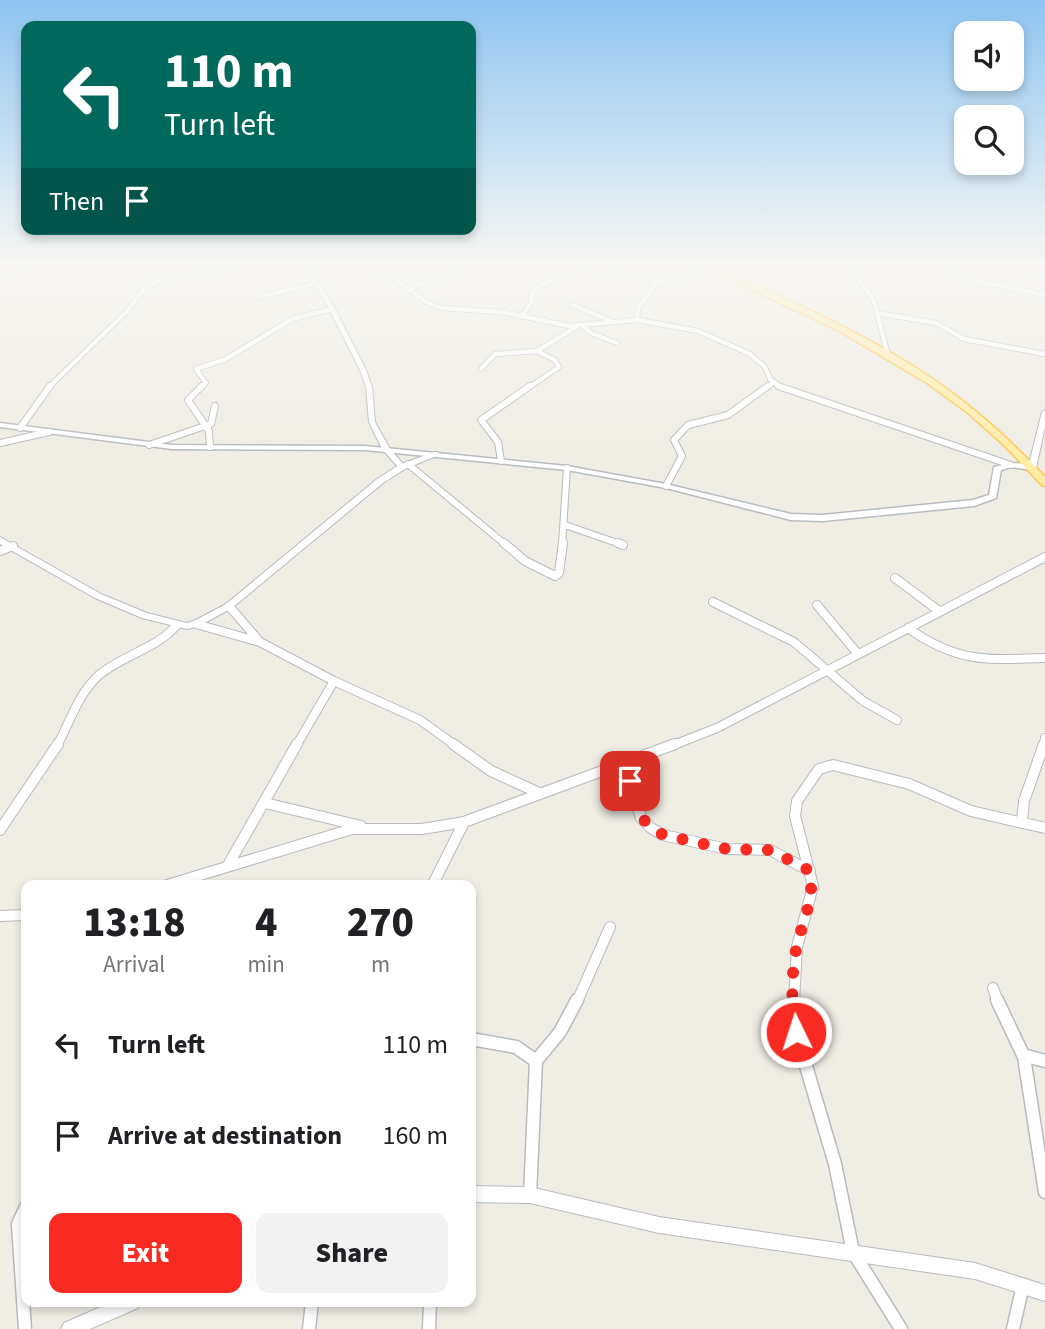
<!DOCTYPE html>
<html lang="en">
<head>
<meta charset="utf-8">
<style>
	body { margin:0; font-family:"Source Sans 3",sans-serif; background:#f2f2f2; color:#202124; height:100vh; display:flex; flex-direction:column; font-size:26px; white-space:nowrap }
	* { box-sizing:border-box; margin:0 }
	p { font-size:23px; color:#757577 }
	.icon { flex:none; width:38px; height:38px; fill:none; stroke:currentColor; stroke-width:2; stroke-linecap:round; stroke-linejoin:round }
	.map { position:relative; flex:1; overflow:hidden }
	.side { position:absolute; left:21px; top:880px; width:455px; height:427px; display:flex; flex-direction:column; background:#fff; border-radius:14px; box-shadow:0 4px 10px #0003 }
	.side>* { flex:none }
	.hud { position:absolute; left:21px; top:21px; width:455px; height:214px; border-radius:14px; box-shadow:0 4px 10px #0003; background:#00695c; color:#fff; overflow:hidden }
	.fabs { position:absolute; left:954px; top:21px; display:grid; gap:14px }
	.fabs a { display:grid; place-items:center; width:70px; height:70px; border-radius:14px; background:#fff; box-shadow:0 4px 10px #0003; font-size:35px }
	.pin { position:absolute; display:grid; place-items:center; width:60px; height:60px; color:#fff; margin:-30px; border-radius:14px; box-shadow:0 4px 10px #0006 }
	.me { position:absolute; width:77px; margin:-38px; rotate:356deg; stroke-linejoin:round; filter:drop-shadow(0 0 5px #0008) }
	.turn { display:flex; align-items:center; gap:24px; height:147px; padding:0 28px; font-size:32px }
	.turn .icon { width:91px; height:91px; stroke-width:2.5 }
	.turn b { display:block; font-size:49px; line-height:60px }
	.then { display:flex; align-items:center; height:66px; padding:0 28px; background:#0003; gap:14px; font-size:26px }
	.eta { display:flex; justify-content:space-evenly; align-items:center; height:119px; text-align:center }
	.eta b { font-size:42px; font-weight:800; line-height:49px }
	.button { display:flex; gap:14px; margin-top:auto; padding:14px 28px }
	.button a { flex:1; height:80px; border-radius:14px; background:#f92a21; color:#fff; font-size:28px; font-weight:800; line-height:80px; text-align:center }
	.button a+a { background:#f2f2f2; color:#202124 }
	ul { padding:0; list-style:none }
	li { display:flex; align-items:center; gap:21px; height:91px; padding:0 28px }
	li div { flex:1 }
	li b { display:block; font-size:26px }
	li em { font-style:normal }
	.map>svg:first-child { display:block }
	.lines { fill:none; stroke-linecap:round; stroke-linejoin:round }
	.minor-far4-casing { stroke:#b7bbbf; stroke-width:6 }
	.minor-far3-casing { stroke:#b7bbbf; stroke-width:8 }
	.minor-far2-casing { stroke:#b7bbbf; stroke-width:10 }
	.minor-far1-casing { stroke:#b7bbbf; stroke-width:12 }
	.minor-casing { stroke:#b7bbbf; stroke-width:15 }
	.tertiary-casing { stroke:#b7bbbf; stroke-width:2 }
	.secondary-casing { stroke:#b8bcc1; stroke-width:3 }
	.primary-casing { stroke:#fec74f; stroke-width:3 }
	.minor-far4 { stroke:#fff; stroke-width:4.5 }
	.minor-far3 { stroke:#fff; stroke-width:6 }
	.minor-far2 { stroke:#fff; stroke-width:8 }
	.minor-far1 { stroke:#fff; stroke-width:10 }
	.minor { stroke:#fff; stroke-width:12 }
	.tertiary { fill:#fff; fill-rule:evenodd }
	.secondary { fill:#fff; fill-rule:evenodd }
	.primary { fill:#fea; fill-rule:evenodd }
	.route { stroke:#f92a21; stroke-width:12; stroke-dasharray:0 21.6 }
</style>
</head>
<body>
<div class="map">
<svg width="1045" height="1329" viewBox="0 0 1045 1329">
	<rect width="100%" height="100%" fill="#f0ede4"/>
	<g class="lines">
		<g class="minor-far4-casing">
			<path id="minor-far4" d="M350 264 391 276 426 302 441 308 502 312 569 326 637 320 698 331 750 354 765 367 770 379 782 388
				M562 264 664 282 706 267
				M847 264 874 301 887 352
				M942 264 958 277 1045 295
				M1016 264 1045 275
				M714 270 740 264
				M174 271 209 273 260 264
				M0 276 22 264
				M410 289 433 278 480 264
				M259 297 317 283
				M572 305 614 322
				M877 313 936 323 964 339 1045 354
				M521 317 531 303 533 290 575 267
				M637 320 638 308 657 281
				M583 326 591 333 617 343
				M481 369 495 354 537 351 576 327
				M48 388 127 311 143 290 174 271 175 264
				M201 388 206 383 196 369 226 359 292 319 332 309
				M528 388 559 367 555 360 537 351
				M766 388 773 383"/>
		</g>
		<g class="minor-far3-casing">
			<path id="minor-far3" d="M202 386 188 400 209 431 210 447
				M778 386 1011 465
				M20 428 50 386
				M0 443 49 432
				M149 445 211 424 215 406
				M386 449 402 467
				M501 461 498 442 481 420 530 386
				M408 464 506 545
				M666 486 682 456 674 440 688 425 728 415 768 386
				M565 525 623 545
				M562 545 567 468"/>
		</g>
		<g class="minor-far2-casing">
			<path id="minor-far2" d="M504 543 525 561 555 576 559 573 563 543
				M618 543 623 545
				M0 551 13 546
				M895 578 939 611
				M713 602 794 642 863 701 897 720
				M817 605 858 654
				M229 606 260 642
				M196 624 260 642 334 681 420 720 456 746
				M908 628C957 663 987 660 1045 658
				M57 746C70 722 78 694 99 675 123 655 156 649 177 625
				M296 746 334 681
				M671 746 717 728 1045 557
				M1044 746 1045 738"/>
		</g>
		<g class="minor-far1-casing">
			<path id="minor-far1" d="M453 744 491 771 539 793
				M625 763 641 818 651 828 663 835 727 849 770 850 810 871
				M265 803 361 826
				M1022 821 1024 801 1044 744
				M0 830 58 744
				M227 867 297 744
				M164 886 352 829H422L464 822 675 744
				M432 886 464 822
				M0 916 26 915
				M993 988 998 1002
				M577 1002 610 927
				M794 1002 797 947 813 886 795 816 797 801 819 769 833 765 909 784 971 811 1045 828"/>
		</g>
		<g class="minor-casing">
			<path id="minor" d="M794 1000 796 1032 835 1164 853 1252 901 1329
				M997 1000 1024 1057 1045 1192
				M471 1039 516 1047 536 1061 530 1195
				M1023 1055 1045 1061
				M536 1061 560 1032 577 1000
				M25 1329 18 1224 26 1207
				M309 1329 312 1302
				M429 1329 430 1302
				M1013 1329 1023 1285"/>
		</g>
		<g class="tertiary-casing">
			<path id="tertiary" d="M302 264H307L332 303 366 370 372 387 375 422 390 449 389 451H383L369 422 366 387 360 370 326 303Z
				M1045 410V427L1036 468 1032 470 1028 468 1042 412Z
				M434 452H437L441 454 405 469 383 483 232 608 199 626 187 629 142 618 95 598 0 544V537L101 594 147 613 187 623 194 621 226 604 377 479 399 465Z
				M471 1186 530 1187 659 1217 975 1263 1045 1285V1301L975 1279 659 1233 530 1203 471 1202Z
				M112 1302H140L138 1308 90 1329H61L64 1323Z"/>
		</g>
		<g class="secondary-casing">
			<path id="secondary" d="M0 423 172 445 365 446 567 466 666 484 791 514 823 515 973 500 989 495 994 467C1009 463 1022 461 1036 468L1032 470 1011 467 1001 470 996 498 974 506 823 521 791 520 666 488 567 470 365 450 172 449 0 427Z"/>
		</g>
		<g class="primary-casing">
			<path id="primary" d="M698 264H707C800 305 897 346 975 411 1000 431 1023 454 1045 477V486L1042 485 1006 447 968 413 927 383 839 331Z"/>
		</g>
		<use href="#minor-far4" class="minor-far4"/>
		<use href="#minor-far3" class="minor-far3"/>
		<use href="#minor-far2" class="minor-far2"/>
		<use href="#minor-far1" class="minor-far1"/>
		<use href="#minor" class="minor"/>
		<use href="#tertiary" class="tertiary"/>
		<use href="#secondary" class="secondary"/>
		<use href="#primary" class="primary"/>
	</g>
	<linearGradient id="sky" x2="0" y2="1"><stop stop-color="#8dc4f1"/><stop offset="0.59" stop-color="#f8f7f3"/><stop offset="1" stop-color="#f8f7f3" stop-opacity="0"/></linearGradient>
	<rect width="1045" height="451" fill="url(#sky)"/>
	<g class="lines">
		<path class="route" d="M630 781 641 818 663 835 727 849 770 850 810 871C815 898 803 920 797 945 791 972 791 1005 796 1032"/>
	</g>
</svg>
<div class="fabs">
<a><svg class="icon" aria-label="sound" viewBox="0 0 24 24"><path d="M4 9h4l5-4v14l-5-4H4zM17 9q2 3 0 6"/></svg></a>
<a><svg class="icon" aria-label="search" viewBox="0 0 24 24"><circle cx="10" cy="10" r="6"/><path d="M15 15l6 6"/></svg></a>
</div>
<div class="pin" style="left:630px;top:781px;background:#d93025"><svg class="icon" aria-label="arrive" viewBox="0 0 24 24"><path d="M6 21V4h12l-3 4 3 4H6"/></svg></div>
<svg class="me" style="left:796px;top:1032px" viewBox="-20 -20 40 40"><circle r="17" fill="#f92a21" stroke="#fff" stroke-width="3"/><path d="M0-11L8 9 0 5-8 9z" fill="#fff"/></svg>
<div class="hud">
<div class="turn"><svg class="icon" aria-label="left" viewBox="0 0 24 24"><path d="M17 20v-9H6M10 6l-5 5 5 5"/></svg><div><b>110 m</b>Turn left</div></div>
<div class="then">Then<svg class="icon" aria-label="arrive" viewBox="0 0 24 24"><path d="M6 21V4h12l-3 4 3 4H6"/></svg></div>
</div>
<section class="side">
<div class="eta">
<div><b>13:18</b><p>Arrival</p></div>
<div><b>4</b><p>min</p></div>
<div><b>270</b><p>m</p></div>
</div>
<ul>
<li><svg class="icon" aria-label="left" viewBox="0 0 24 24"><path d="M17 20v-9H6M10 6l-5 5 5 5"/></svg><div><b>Turn left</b></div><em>110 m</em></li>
<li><svg class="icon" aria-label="arrive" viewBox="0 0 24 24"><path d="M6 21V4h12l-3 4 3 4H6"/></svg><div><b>Arrive at destination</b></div><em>160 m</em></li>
</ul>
<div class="button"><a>Exit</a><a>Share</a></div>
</section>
</div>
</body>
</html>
